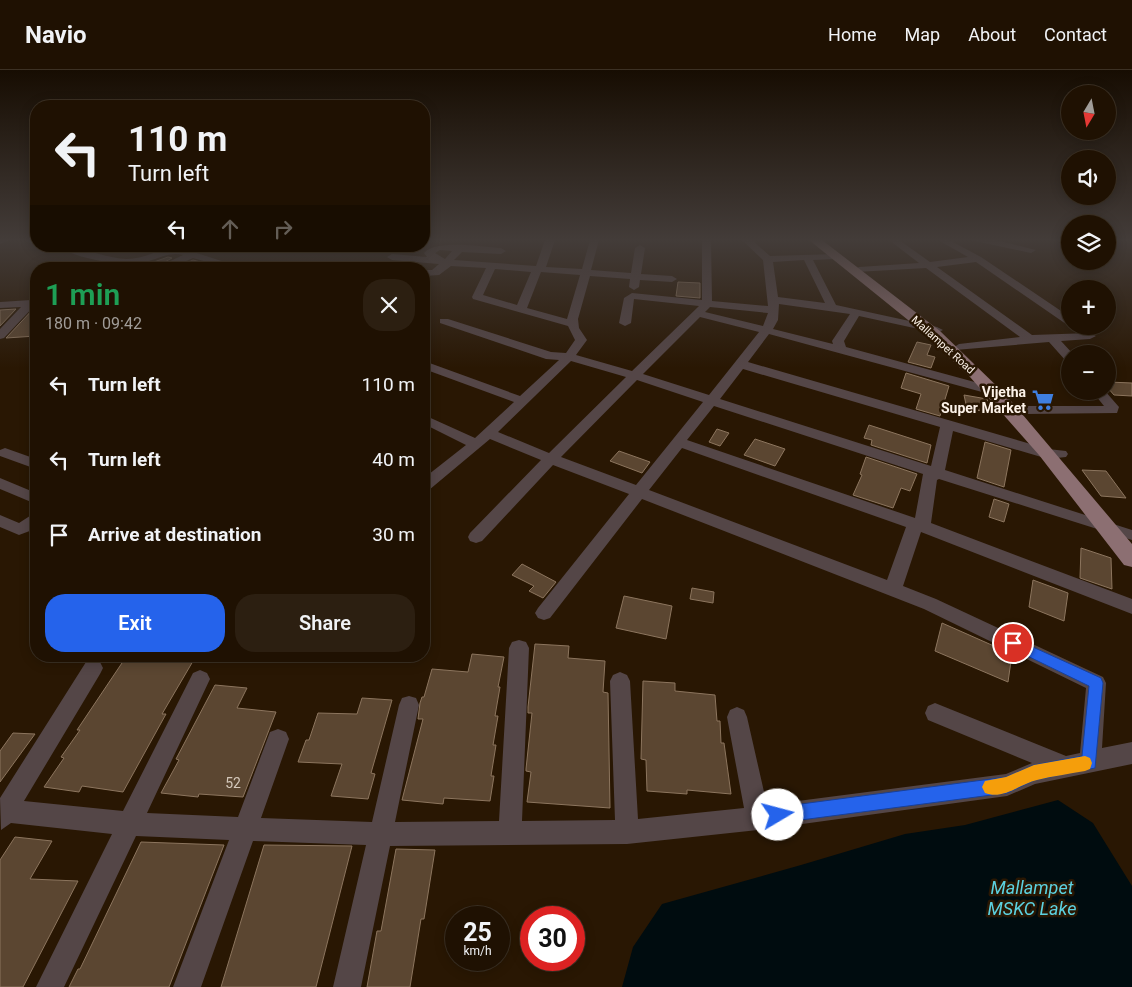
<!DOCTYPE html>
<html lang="en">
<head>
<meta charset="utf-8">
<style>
	body { margin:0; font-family:Roboto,sans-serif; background:#2c1f11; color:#f1f3f6; height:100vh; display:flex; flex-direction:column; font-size:19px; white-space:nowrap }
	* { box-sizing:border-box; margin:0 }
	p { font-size:16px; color:#a19d99 }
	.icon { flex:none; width:28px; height:28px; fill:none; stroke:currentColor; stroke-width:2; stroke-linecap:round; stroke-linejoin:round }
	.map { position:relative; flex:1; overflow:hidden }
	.drawer { position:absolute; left:30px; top:192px; width:400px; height:400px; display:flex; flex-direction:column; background:#1f1102; border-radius:20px; box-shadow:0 2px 12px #0003,0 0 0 1px #3c3124 }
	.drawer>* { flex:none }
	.hud { position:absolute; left:30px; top:30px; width:400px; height:152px; border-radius:20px; box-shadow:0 2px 12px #0003,0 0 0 1px #3c3124; background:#1f1102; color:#f1f3f6; overflow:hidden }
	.needle { width:32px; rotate:190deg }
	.tools { position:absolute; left:1061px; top:15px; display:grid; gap:10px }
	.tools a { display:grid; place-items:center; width:55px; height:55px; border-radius:50%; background:#1f1102; box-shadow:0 2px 12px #0003,0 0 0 1px #3c3124; font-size:25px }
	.speed { position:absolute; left:445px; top:836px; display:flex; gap:10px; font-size:25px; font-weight:700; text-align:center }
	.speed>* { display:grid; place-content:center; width:65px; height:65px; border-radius:50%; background:#1f1102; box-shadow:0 2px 12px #0003,0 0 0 1px #3c3124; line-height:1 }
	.speed small { font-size:12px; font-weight:400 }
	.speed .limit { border:8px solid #d22; background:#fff; color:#111 }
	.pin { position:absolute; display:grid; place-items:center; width:42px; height:42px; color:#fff; margin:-21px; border:2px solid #fff; border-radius:50%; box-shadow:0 1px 5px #0007 }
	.me { position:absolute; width:55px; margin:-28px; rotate:82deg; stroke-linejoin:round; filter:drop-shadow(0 0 4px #0008) }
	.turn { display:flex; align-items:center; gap:18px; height:105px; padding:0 15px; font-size:22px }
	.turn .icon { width:65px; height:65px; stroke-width:2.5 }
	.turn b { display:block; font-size:35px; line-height:42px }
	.lanes { display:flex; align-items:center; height:48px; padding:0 15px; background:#0003; justify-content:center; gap:25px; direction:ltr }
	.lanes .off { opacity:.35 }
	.round { display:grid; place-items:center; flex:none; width:52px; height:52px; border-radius:20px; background:#2c1f11 }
	.head { display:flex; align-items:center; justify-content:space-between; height:85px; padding:0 15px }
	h1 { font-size:30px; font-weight:600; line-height:38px; color:#1e9e55 }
	.action { display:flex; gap:10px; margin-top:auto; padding:10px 15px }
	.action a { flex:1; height:58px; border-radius:20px; background:#2563eb; color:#fff; font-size:20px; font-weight:600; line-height:58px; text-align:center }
	.action a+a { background:#2c1f11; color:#f1f3f6 }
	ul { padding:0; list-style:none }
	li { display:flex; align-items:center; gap:15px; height:75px; padding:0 15px }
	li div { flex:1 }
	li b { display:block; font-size:19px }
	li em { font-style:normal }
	header { display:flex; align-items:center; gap:30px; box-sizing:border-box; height:70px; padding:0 25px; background:#1f1102; border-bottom:1px solid #3c3124 }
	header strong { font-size:24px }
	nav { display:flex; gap:28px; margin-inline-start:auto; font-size:18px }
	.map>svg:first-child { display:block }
	.water { fill:#000c0f }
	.building { fill:#5b4631; stroke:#8c755e }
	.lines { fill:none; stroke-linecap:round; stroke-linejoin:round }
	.minor { fill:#544647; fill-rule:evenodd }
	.major { fill:#8c6f72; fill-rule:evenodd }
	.route { fill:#2563eb; stroke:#184099 }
	.slow { fill:#f59e0b }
	.labels { text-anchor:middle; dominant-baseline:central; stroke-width:5; stroke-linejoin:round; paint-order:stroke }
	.far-street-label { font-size:11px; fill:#fdf3e9; stroke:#291703 }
	.poi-label { font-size:14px; font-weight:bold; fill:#fdf3e9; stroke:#291703; text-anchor:end }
	.near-number-label { font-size:14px; fill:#d4c8bb }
	.near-water-label { font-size:18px; font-style:italic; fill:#5cd2e1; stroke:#291703 }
</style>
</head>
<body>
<header>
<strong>Navio</strong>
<nav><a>Home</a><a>Map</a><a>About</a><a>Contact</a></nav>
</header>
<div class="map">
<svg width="1132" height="917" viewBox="0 0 1132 917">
	<rect width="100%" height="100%" fill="#291703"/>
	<path class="water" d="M1058 730 1093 753 1132 816V917H622L633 877 662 834 801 795 905 764 965 755Z"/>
	<path class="building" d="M168 187 172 188 152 199H134Z
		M193 190 204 193 198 196 197 199H173Z
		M678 212 700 213V228L676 226Z
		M36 236V266L6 268Z
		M16 239 0 256V240Z
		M917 272 931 275 927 285 935 287 931 298 908 292Z
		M906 303 949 316 940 346 916 339 921 324 901 318Z
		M1108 312 1132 313V326L1114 325 1108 318Z
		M964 325 987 329 991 342 967 339Z
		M869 355 931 375 927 393 871 375 872 370 864 368Z
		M717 359 729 363 720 376 709 372Z
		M755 369 785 379 775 396 744 385Z
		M985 372 1011 380 1004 417 977 408Z
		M619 381 650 392 642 403 610 391Z
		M866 387 917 404 910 421 901 418 893 438 853 425 862 405 860 404Z
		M1082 400 1106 401 1126 428 1101 426Z
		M994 429 1009 434 1004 452 989 447Z
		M1081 478 1111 488 1112 519 1080 508Z
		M522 494 556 512 543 528 529 521 534 516 512 505Z
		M1033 510 1068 523 1064 551 1029 537Z
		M692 518 714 522 713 533 690 529Z
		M624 526 672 536 666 569 616 558Z
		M942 553 1012 584 1008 612 935 581Z
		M535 574 569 576 568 588 605 591 603 622 608 623 610 738 527 732 531 702 526 701V699L532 643H528V637Z
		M472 584 504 587 498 617H500L495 646H498L493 675H496L491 706H494L490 731 444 728 443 734 402 730 423 649H418L420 633 422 627H424L432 599 468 602Z
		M164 586H196L162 644H166L123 722 82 716 79 722 44 717 64 688 61 687 80 660H77L126 587 161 592Z
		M643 611 675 613V621L715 625 717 651H720L721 673H724L731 724 687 720V724L647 721 646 690 641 689Z
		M215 615 247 618 237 638 276 642 243 727 199 724 198 727 161 723 179 690 176 689Z
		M362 628 392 630 371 703 375 704 368 729 331 726 342 694 298 692 306 670H309L318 643 357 644Z
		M13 663 35 664 0 712V681Z
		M15 767 52 771 30 809 78 811 23 917H0V790Z
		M141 772 224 775 169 917H69L78 899H80Z
		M264 775 352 776 316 917H221Z
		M396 779 435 780 424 849H421L410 917H367L377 861H381Z"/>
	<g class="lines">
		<path class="minor" d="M0 170H10L0 174Z
			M25 170H36V174L27 172Z
			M545 170H555L546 197 582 199 590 170H599L591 200 631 203 635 178 640 175 645 178 641 204 672 206 677 209 672 212 640 210 639 217 634 220 629 217 630 209 590 206 578 249 579 258 587 270 576 285 632 301 699 236 634 229 631 253 625 256 619 253 624 228 632 223 702 230V170H711L712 231 768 236 763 190 742 170H752L770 186 837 184V188L834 189 813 190 836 235 937 257 943 260 937 263 859 246 844 271 846 277 993 317H1009L1010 320 1009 323 993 325 769 264 748 292 1048 379 1066 381 1068 384 1066 387 1048 389 953 361 945 400 1132 460V470L939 409 937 410 931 453 1132 529V544L921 462 903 516 936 529 1103 607 1106 613 1102 678 1132 672V694L1035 714 1007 726 758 760 627 774 390 776 361 917H333L366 775 253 771 201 917H173L229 770 136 766 64 917H36L112 764 11 753 1 760 0 728 86 592 93 589 100 592 103 598 100 604 24 731 123 741 193 603 200 600 207 603 210 609 147 743 238 747 270 662 278 659 286 662 289 669 261 748 372 752 399 635 402 628 409 626 416 628 419 635 395 752 499 751 509 578 512 572 519 570 526 572 529 578 522 751 615 750 610 611 613 605 620 602 627 605 630 611 638 749 744 738 727 647 730 640 737 637 744 640 747 647 767 735 1006 704 1032 693 928 650 925 643 928 636 935 633 1066 686 1080 683 1086 618 924 539 642 429 550 548 544 550 538 548 535 543 538 538 629 424 553 395 482 471 476 473 470 471 468 467 470 463 541 390 490 369 429 420 424 421V408L466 375 424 354V345L475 368 514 332 424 299V291L520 326 559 290 546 289 440 253V249H448L551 282 566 283 575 270 568 256 473 229 472 227 486 198 451 196 439 205 424 206V200H432L439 194 392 190 387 187 392 184 427 187 424 183C436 169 482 177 501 178L506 181 501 184 462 182 454 190 536 196ZM440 180 452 181 445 189 435 183ZM804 190 825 233 778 227 773 192ZM495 199 531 202 517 235 483 225ZM541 202 580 205 567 249 527 238ZM779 234 850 244 832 271 833 274 773 259 778 250ZM710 237 768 243 763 256 705 242ZM700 247 759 262 709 325 643 304ZM571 291 626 307 549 383 498 362ZM743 299 940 357 931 396 720 329ZM637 310 703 332 636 415 561 387ZM714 336 923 404 915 448 687 370ZM682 378 906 457 887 510 649 420Z
			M889 170H899L930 192 968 187 938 170H949L981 187 1070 247V255L1066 254 976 192 937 197 1032 265 1090 263 1096 266 1090 269 1061 271 1073 284H1070V292L1066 291 1049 272 955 280 953 278 959 274 1020 267 926 198 856 202 854 200 859 197 919 193Z
			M970 170H996L1036 180 1031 183Z
			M58 176C81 176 103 188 127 189 147 189 163 176 183 176L181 178 234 195 229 198 193 188 168 199H154L183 185C169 181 156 190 142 193 123 197 73 188 58 176Z
			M288 176H299L295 179Z
			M308 191 358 196 363 199 305 196 303 194Z
			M31 230 36 233 35 235 4 268 0 269V259L21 237 0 238V232Z
			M1092 321H1105L1119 337 1117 343 1025 344 1018 340 1025 336H1104Z
			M5 378 36 389V399L0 386V380Z
			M0 408 36 423V434L0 419Z
			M36 442 35 459 19 465 0 457V445L19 453Z"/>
		<path class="major" d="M809 170H822L940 261 1006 325 1132 474V497L1124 495 1039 385 970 307 913 254Z"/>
	</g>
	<linearGradient id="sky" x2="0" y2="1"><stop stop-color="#170d02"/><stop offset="0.57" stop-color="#433c39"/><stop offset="1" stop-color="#433c39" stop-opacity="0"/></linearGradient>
	<rect width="1132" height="298" fill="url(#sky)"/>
	<path class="route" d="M1013 568 1101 608 1103 613 1095 698 1035 710 1007 723 778 753 772 751 769 745 772 739 778 737 1006 707 1034 695 1082 686 1089 616 1009 577 1007 573 1009 569Z"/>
	<path class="slow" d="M1085 686 1090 688 1092 693 1090 699 1085 701C1069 704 1053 706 1037 710 1020 714 1003 730 985 723L982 717 985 711 1006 707 1034 695Z"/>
	<defs>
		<g id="supermarket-bare" transform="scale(1.725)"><path d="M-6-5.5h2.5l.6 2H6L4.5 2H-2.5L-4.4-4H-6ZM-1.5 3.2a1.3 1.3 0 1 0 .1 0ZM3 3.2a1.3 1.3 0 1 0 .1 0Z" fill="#3f7fe0" stroke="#291703" stroke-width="2.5" paint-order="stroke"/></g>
	</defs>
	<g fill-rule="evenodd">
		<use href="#supermarket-bare" x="1043" y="330"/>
	</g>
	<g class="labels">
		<g class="far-street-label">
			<text transform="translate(943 275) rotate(42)">Mallampet Road</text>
		</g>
		<g class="poi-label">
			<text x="1026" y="322">Vijetha<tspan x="1026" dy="16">Super Market</tspan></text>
		</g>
		<g class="near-number-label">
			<text x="233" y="713">52</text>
		</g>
		<g class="near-water-label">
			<text x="1032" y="817">Mallampet<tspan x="1032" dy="21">MSKC Lake</tspan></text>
		</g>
	</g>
</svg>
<div class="tools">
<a><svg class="needle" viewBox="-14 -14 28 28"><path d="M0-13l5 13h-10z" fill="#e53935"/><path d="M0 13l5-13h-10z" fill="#a19d99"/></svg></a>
<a><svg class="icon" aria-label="sound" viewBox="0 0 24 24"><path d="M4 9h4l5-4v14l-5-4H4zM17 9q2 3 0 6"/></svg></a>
<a><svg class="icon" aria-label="layers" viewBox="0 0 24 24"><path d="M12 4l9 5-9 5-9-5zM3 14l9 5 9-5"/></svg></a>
<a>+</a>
<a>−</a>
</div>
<div class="speed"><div>25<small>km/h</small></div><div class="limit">30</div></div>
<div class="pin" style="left:1013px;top:573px;background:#d93025"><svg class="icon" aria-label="arrive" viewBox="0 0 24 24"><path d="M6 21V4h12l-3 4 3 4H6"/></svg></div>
<svg class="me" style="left:778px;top:745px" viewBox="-20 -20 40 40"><circle r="19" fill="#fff"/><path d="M0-13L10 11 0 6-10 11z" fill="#2563eb"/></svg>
<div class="hud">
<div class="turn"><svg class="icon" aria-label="left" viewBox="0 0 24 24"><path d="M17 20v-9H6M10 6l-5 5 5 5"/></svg><div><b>110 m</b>Turn left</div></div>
<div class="lanes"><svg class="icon" aria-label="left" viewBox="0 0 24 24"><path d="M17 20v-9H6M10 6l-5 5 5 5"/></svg><svg class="icon off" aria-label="ahead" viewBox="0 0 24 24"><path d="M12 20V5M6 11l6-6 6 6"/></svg><svg class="icon off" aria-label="right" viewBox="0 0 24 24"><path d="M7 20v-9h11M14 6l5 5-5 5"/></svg></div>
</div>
<section class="drawer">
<div class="head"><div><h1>1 min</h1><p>180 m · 09:42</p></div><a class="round"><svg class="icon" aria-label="close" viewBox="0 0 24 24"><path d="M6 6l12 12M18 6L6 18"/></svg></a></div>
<ul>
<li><svg class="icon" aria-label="left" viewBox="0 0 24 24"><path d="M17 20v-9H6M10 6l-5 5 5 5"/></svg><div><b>Turn left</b></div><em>110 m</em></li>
<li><svg class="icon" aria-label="left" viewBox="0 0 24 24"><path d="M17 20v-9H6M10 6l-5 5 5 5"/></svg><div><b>Turn left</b></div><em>40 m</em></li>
<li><svg class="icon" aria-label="arrive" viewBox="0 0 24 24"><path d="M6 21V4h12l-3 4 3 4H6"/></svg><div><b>Arrive at destination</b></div><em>30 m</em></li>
</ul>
<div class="action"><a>Exit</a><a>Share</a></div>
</section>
</div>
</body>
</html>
